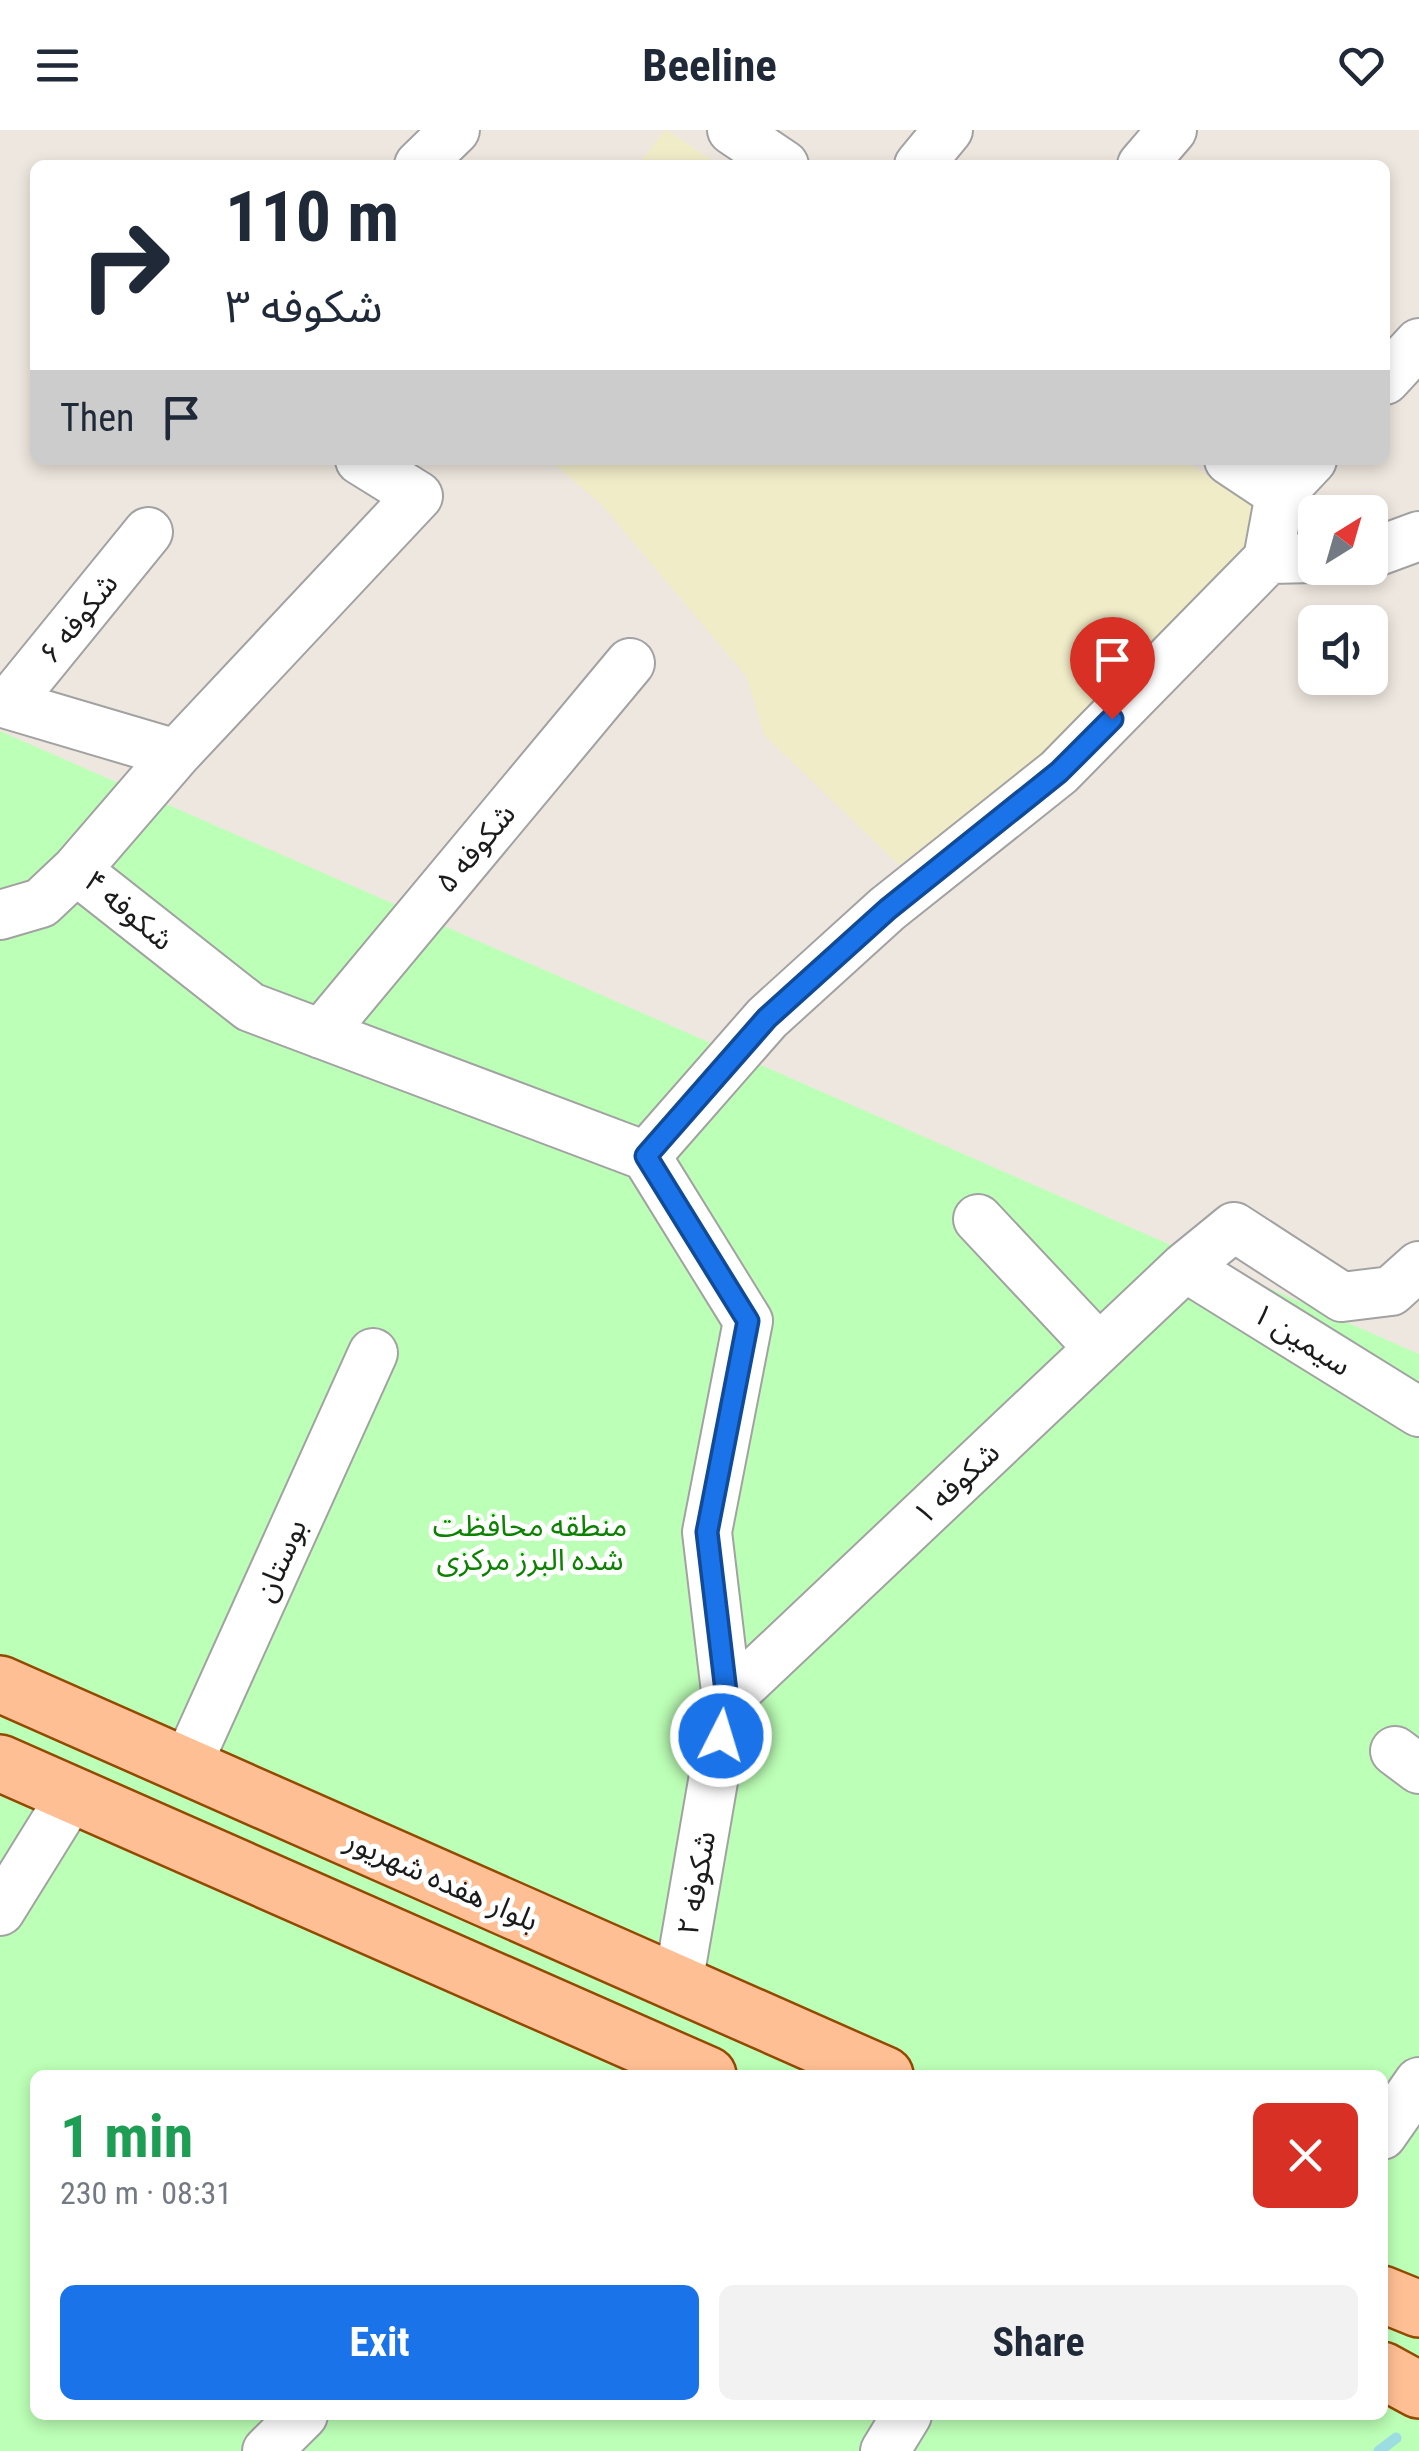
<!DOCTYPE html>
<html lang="en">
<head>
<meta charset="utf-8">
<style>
	body { margin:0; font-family:"Roboto Condensed","Noto Sans Arabic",sans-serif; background:#f2f2f3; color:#1f2937; height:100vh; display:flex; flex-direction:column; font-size:38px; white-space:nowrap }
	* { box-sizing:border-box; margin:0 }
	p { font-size:32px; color:#747a83 }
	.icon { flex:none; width:55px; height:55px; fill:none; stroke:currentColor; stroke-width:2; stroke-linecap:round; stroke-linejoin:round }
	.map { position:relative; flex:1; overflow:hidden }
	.side { position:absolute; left:30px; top:1940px; width:1358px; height:350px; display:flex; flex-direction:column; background:#fff; border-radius:15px; box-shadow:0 5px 15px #0003 }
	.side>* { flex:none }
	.guide { position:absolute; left:30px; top:30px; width:1360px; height:305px; border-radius:15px; box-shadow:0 5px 15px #0003; background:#fff; color:#1f2937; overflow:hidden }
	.needle { width:65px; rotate:37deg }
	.tools { position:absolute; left:1298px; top:365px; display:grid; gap:20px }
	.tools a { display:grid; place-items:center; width:90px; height:90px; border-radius:15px; background:#fff; box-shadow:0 5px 15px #0003; font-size:50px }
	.pin { position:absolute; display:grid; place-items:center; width:85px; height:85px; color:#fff; margin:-102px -42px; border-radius:50% 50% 50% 0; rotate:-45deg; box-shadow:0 0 10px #0007 }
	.pin .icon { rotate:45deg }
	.me { position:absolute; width:110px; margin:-55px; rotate:5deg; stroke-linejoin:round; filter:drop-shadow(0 0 8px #0008) }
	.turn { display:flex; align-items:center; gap:35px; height:210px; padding:0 30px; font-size:45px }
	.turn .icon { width:130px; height:130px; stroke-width:2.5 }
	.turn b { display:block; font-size:70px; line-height:85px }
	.then { display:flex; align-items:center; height:95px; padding:0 30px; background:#0003; gap:20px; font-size:38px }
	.round { display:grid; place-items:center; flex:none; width:105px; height:105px; border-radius:15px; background:#f2f2f3 }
	.summary { display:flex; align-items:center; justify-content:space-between; height:170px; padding:0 30px }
	h1 { font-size:60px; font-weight:700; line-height:75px; color:#1e9e55 }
	.action { display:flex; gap:20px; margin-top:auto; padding:20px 30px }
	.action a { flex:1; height:115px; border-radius:15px; background:#1a73e8; color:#fff; font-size:40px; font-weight:700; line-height:115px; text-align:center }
	.action a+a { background:#f2f2f3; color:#1f2937 }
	header { display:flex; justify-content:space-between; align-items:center; height:130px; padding:0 30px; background:#fff; font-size:45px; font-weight:700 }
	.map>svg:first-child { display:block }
	.farmland { fill:#f0ecc8 }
	.park { fill:#bcffb6; fill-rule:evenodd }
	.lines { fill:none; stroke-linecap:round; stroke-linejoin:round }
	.stream { stroke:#9bdde1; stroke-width:11 }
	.minor-casing { stroke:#a2a2a2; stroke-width:52 }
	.major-casing { stroke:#934900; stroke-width:60 }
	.minor { stroke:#fff; stroke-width:48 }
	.major { stroke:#ffbf94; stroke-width:55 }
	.route-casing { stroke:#114b97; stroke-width:25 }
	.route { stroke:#1a73e8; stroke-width:18 }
	.labels { text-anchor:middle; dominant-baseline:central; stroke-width:10; stroke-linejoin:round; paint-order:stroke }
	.street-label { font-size:30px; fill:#1b1b1b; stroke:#fff }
	.park-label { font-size:30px; fill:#0b8200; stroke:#fff }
</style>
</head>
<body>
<header><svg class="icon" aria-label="menu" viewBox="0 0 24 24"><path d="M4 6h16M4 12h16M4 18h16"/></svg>Beeline<svg class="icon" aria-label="heart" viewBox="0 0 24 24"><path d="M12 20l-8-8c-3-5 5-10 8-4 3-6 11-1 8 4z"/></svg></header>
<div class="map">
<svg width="1419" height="2321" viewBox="0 0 1419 2321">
	<rect width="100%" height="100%" fill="#eee7df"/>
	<path class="farmland" d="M665 0H666L720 35H638Z
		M549 330H1183L1277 390 1058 615 899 735 764 605 746 546 601 374Z"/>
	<path class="park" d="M0 601 1419 1224V2321H0ZM35 1945H1382V2285H35Z"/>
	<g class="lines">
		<path class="stream" d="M1379 2321 1396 2308"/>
		<g class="minor-casing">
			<path id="minor" d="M732 0 784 35
				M419 35 455 0
				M919 35 948 0
				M1142 35 1172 0
				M1385 250 1419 213
				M360 330 418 366 176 624 76 740 250 877 646 1026
				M1229 330 1280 364
				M1370 424 1419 406
				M1268 429 1315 428
				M0 572 176 624
				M8 574 148 402
				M0 785 41 773 76 740
				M321 904 630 533
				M646 1026 767 888 887 779 1059 642 1268 429 1280 364 1312 330
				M646 1026 748 1191 707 1402 727 1570 678 1854
				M978 1089 1099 1218
				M1185 1137 1419 1282
				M727 1570 1185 1137 1234 1097 1342 1167 1391 1161 1419 1136
				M1395 1621 1419 1639
				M186 1637 373 1223
				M0 1781 72 1665
				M1382 2005 1419 1952
				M267 2321 303 2285
				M885 2321 907 2285"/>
		</g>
		<g class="major-casing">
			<path id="major" d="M0 1554 885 1945
				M0 1633 708 1945
				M1382 2164 1419 2179
				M1382 2240 1419 2260"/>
		</g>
		<use href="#minor" class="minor"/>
		<use href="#major" class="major"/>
	</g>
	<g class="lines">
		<g class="route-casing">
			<path id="route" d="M721 1606 727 1570 707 1402 748 1191 646 1026 767 888 888 779 1059 642 1112 589"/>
		</g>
		<use href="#route" class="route"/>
	</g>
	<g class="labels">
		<g class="street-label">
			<text transform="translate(78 488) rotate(-51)">شکوفه ۶</text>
			<text transform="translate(475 718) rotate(-50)">شکوفه ۵</text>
			<text transform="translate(129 780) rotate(40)">شکوفه ۴</text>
			<text transform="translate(1302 1209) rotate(32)">سیمین ۱</text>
			<text transform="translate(956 1353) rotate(-43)">شکوفه ۱</text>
			<text transform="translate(280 1430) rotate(-66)">بوستان</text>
			<text transform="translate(442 1750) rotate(24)">بلوار هفده شهریور</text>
			<text transform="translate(696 1753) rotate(-80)">شکوفه ۲</text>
		</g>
		<g class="park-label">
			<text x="530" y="1395">منطقه محافظت<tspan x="530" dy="34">شده البرز مرکزی</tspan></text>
		</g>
	</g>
</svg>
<div class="tools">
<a><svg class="needle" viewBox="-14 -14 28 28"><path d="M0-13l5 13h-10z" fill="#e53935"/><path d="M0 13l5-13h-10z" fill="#747a83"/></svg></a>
<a><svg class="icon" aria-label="sound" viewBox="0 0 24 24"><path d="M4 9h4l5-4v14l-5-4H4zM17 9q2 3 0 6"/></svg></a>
</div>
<div class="pin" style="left:1112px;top:589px;background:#d93025"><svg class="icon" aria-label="arrive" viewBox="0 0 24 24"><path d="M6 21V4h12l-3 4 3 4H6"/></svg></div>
<svg class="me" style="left:721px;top:1606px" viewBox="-20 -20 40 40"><circle r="17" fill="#1a73e8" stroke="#fff" stroke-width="3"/><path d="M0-11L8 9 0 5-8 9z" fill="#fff"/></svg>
<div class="guide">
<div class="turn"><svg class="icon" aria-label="right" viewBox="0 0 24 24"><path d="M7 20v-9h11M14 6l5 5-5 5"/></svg><div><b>110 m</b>شکوفه ۳</div></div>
<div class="then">Then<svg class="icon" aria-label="arrive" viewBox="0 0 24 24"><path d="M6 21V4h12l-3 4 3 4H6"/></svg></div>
</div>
<section class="side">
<div class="summary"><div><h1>1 min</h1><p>230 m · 08:31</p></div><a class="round" style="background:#d93025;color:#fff"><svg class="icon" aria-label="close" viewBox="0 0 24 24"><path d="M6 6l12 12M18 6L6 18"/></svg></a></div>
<div class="action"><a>Exit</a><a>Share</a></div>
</section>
</div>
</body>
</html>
